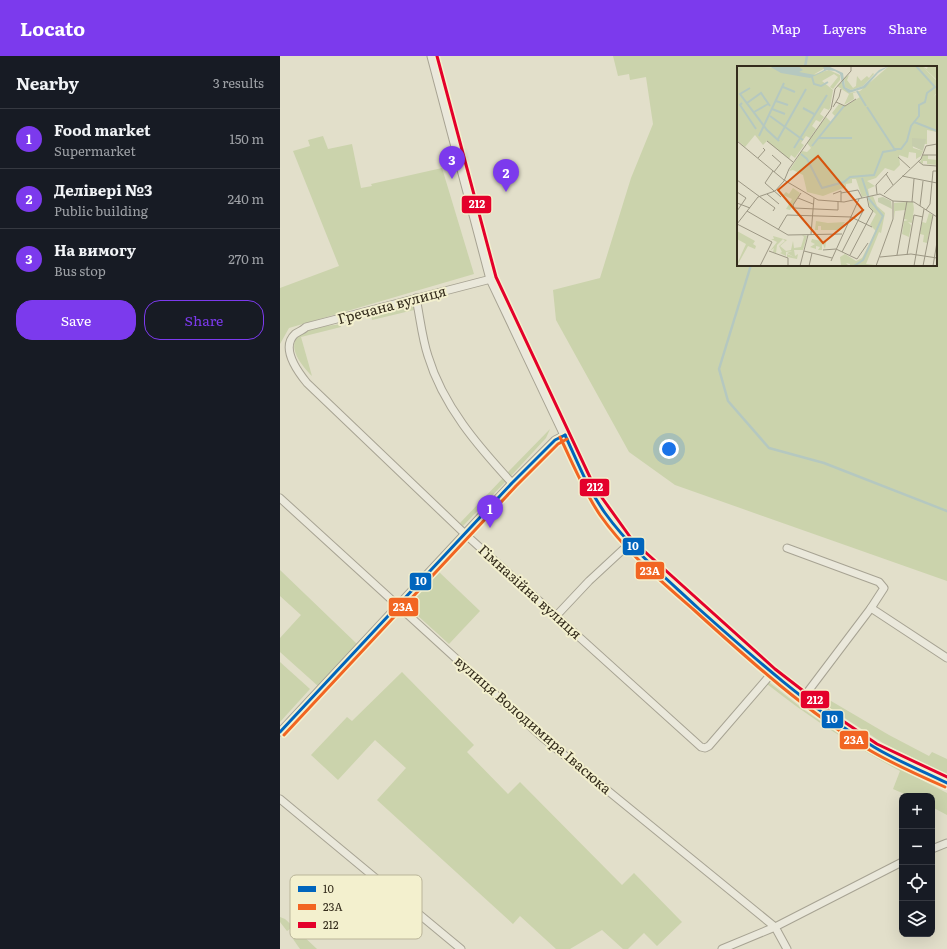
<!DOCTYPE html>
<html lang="en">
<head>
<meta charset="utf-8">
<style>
  body { margin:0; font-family:Literata,serif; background:#242831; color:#f1f3f6 }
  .controls { position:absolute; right:12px; bottom:12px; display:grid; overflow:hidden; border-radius:8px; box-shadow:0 4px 16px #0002 }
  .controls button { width:36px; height:36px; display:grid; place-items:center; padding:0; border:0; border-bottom:1px solid #363941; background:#171b24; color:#f1f3f6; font:20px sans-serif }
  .you { position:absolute; left:389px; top:393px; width:14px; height:14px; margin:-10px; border:3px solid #fff; border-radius:50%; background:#1a73e8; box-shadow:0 0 0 6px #1a73e833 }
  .badge { display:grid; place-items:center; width:26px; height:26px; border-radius:50%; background:#7c3aed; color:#fff; font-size:13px; font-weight:700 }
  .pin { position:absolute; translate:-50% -33px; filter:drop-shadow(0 1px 2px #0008) }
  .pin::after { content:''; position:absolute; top:21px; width:14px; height:12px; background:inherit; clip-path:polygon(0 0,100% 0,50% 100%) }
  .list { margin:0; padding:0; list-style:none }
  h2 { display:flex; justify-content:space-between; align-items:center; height:52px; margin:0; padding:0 16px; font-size:17px }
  h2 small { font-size:13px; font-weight:400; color:#9ea1a6 }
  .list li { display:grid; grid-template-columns:26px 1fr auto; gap:12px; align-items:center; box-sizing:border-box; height:60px; padding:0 16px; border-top:1px solid #363941 }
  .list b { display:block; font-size:15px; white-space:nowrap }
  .list p { margin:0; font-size:13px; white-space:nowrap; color:#9ea1a6 }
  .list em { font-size:13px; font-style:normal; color:#9ea1a6 }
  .actions { display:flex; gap:8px; padding:12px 16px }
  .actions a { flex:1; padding:9px 0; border:1px solid #7c3aed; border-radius:16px; text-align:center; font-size:14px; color:#7c3aed }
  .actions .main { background:#7c3aed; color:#fff }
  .icon { flex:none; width:22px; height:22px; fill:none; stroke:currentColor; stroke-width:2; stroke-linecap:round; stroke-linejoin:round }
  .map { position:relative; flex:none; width:667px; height:893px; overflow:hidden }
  header { display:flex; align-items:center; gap:24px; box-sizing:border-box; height:56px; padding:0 20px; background:#7c3aed; color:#fff }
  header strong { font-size:19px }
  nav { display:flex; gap:22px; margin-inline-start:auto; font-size:14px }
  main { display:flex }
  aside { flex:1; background:#171b24 }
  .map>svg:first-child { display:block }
  .green { fill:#cbd3ac; fill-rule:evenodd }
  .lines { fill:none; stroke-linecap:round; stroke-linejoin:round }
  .stream { stroke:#b5c8c0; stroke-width:2.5 }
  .minor-casing { stroke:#a7a393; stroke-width:9 }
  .tertiary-casing { stroke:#a7a393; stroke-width:11 }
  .minor { stroke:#eae8db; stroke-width:7 }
  .tertiary { stroke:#eae8db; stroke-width:9 }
  .bus-1-casing { stroke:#f3f0ce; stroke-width:6 }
  .bus-2-casing { stroke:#f3f0ce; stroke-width:6 }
  .bus-3-casing { stroke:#f3f0ce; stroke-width:6 }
  .bus-1 { stroke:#0065bd; stroke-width:3 }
  .bus-2 { stroke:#f26522; stroke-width:3 }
  .bus-3 { stroke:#e4002b; stroke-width:3 }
  .labels { text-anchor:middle; stroke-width:4; stroke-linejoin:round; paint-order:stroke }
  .street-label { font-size:14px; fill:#342c1c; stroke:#f3f0ce }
  .inset-river { fill:none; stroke:#b5c8c0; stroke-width:2 }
  .inset-road { fill:none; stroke:#9c9784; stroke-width:1 }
  .view { fill:#d6540e; fill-opacity:0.15; stroke:#d6540e; stroke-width:2 }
  .inset-edge { fill:none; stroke:#342c1c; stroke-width:2 }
  .key { fill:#f3f0ce; stroke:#bab599; stroke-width:1 }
  .key-label { font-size:11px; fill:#342c1c }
  .line-badge { stroke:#f3f0ce; stroke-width:1.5 }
  .badge-label { font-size:11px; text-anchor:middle; font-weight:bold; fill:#fff }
</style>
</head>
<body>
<header>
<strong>Locato</strong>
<nav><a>Map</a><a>Layers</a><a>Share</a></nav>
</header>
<main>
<aside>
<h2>Nearby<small>3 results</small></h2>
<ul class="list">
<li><span class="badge">1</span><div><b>Food market</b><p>Supermarket</p></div><em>150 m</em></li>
<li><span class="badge">2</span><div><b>Делівері №3</b><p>Public building</p></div><em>240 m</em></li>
<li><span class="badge">3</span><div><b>На вимогу</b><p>Bus stop</p></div><em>270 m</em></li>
</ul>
<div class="actions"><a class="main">Save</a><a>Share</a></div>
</aside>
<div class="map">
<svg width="667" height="893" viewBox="0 0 667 893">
  <rect width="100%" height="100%" fill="#e2dfca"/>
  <g class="green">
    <path d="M333 0H667V525L395 429 349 396 276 264 273 234 320 222 351 122 373 68 366 21 350 24 349 18 338 20ZM458 11H656V209H458Z"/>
    <path d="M43 80 48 93 72 88 81 132 92 130 91 128 162 112 194 218 9 272 0 288V232L59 210 13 95 30 90 28 84Z"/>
    <path d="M133 249 134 254 92 264 91 259Z"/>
    <path d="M60 268 61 271 21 281 32 320C20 308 2 285 26 275 36 270 50 270 60 268Z"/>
    <path d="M270 373 266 382 231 420 226 418Z"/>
    <path d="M224 421 227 424 183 470 180 467Z"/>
    <path d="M0 514 77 588 38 630 0 596V582L21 559 0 540Z"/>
    <path d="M158 515 200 555 169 588 126 549Z"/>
    <path d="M0 606 30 633 0 666Z"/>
    <path d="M122 616 194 689 187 696 228 738 240 726 342 829 354 817 402 866 377 890 364 877 348 893H343L322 874 290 893H276L240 860 233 868 97 744 126 712 95 684 58 724 31 699 67 661 72 665Z"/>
    <path d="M490 627 523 653 576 690 667 737V759L652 751V740H629L613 733 620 715C572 689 530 662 487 628Z"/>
    <path d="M534 635 609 679 649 700 652 696 667 703V719L603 687 531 640Z"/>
    <path d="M0 861 5 863 37 893H20L13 883 15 881 10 873 7 875 0 866Z"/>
  </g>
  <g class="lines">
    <g class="stream">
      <path d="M525 11 527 0"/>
      <path d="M471 209 439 313 448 345 489 392 544 407 667 455"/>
    </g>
    <g class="minor-casing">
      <g id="minor">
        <path d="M211 223 26 271C23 274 18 276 15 278 0 292 18 316 27 327L185 478 421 691 425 692 429 690 492 617"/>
        <path d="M136 242C140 261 142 282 148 300 163 350 198 390 232 427"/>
        <path d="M0 442 262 681 495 871 507 893"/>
        <path d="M507 492 599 526 604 532 591 552 523 642"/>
        <path d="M591 552 667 602"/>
        <path d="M277 559 309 525 349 488"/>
        <path d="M0 676 232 427 275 384 285 379"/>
        <path d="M0 743 181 893"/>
        <path d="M652 793 667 787"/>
        <path d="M442 893 495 871 622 806"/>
      </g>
    </g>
    <g class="tertiary-casing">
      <path id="tertiary" d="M152 0 211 223 311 434 325 456 349 488 492 617 554 665 595 692 667 727"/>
    </g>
    <use href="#minor" class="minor"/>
    <use href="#tertiary" class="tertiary"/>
    <g class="bus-1-casing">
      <g id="bus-1">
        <path d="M285 379C297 405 308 433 325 457 351 493 386 522 418 552 474 602 530 652 594 691 617 705 643 715 667 727"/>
        <path d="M0 676 232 427 275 384 285 379"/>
      </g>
    </g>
    <g class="bus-2-casing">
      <g id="bus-2">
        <path d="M280 381C293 408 304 435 320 459 346 496 381 525 414 554 470 605 527 656 591 695 615 709 640 720 665 731"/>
        <path d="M4 679 236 430 278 388 287 383"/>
      </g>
    </g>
    <g class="bus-3-casing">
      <path id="bus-3" d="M157 0 216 221 315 432 353 485 495 613 557 661 597 688 667 721"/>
    </g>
    <use href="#bus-1" class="bus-1"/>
    <use href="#bus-2" class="bus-2"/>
    <use href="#bus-3" class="bus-3"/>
  </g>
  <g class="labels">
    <g class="street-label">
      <text transform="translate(112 249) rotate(-15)" y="5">Гречана вулиця</text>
      <text transform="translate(250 536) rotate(42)" y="5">Гімназійна вулиця</text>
      <text transform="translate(253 669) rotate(41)" y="5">вулиця Володимира Івасюка</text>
    </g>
  </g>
  <g transform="translate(457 10)">
    <rect width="200" height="200" fill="#e2dfca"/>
    <path d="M0 0 51 2 71 10 92 4 103 9V14L96 23 93 21 101 11 97 8 85 15 96 24 93 42 92 44 87 42 83 48 87 51 83 56 79 54 75 60 79 63 73 72 69 70 64 77 67 79 58 92 54 89 52 93 30 75 26 79 18 69 8 81 0 74ZM60 0H86L88 2 74 10 54 5ZM152 0H185L200 15V26L196 32 200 27V66L190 64V78H194H187L188 73H175L176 82 186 85 184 90 179 93V87L172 86 171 92 162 89 163 99 157 105 148 102 139 112 130 115 138 120 131 123 132 129 125 131 119 113H115V117L109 118V121L86 130 70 126 66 109 56 104 52 105 65 85 70 86 74 82 70 77 89 51 94 56 98 50 95 47 102 38 108 40 123 31 120 26 116 27 117 33 107 39 112 28 100 20 104 16 112 27 123 25ZM185 0 190 3 191 0H200V14ZM136 7 137 8 126 20 114 24 108 21 107 12 112 9 110 14 116 22 119 20 120 10 124 15 130 10 132 12ZM186 89H191V93L200 94V99L190 98V95H186V98L183 96ZM56 122 63 127 56 140 59 141H56V139L53 144 49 143 55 133 46 129 49 126 52 128ZM136 130 140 140 148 147 144 167 142 166 129 198 138 199 113 200V198L109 197 112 200 104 199 103 191 108 188 119 195 125 192 139 165 133 159 139 148 133 143 131 131ZM170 136 168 144 158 145 157 152V137ZM170 136H176L177 143 175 157 171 156 174 159 172 171 165 168 167 155 171 154 167 153ZM192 147 196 149 190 177 186 176 187 169 183 168 185 156 189 157ZM79 155 91 157 108 156 103 164H84V160H81V164H78ZM0 165 18 175 16 178 19 180 18 183 11 180 1 198 5 200 0 198 9 178 0 173ZM65 169 70 170 66 184H57L58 190 61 188 60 193 50 191V188L57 191 50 187 55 185 56 182 55 185 49 186V190L43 187 45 186 42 180 48 175 46 173 40 179 39 187 36 186 37 182 33 185 40 176 34 173H37L36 170 50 174 43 180 49 185 54 184 56 175 57 182 64 181 67 171ZM75 173 89 176 88 183 85 176V184H81L83 181 79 180V183L73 181 78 178 74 176Z" fill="#cbd3ac"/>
    <path d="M175 72 189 73 186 85 175 80ZM146 131 154 135 155 143 141 136V132Z" fill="#c6cdac"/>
    <path d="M32 0H61L66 4 62 6 78 9 87 4 86 0 93 1 106 7 108 21 114 24 126 20 142 4 152 0 141 7 128 22 112 27 106 22 103 8 98 5 90 4 73 12 44 7Z" fill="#b5c8c0"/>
    <path class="inset-river" d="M75 11 77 18 84 20 91 16M46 21 58 26M13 22 3 28 30 64 42 75M120 25 129 40M39 35 51 39M5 37 3 39 19 63M10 37 24 27 33 40M66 42 77 48M35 43 48 48M17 46 31 38M33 50 66 74M177 56 200 65M22 70 47 17M82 72H115M41 73 69 23M75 80 107 40M57 82 90 29M158 83H164L170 75 174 60 182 50V39L188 36 190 27 198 21 179 0M64 88 70 93 85 122 107 116 113 111 137 109 146 86 158 84 130 41M117 200 126 194 146 150 132 133 125 112"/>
    <path class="inset-road" d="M99 36 108 40 119 33M96 41 102 31 104 23M0 75 47 114 81 134 107 136 143 128 156 135M30 75 56 96M35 89 44 97 37 106M185 89H200M161 91 173 102M21 92 28 84 26 82M181 95 186 99 200 100M36 105 28 117 44 131M149 108 156 119M165 110 200 117M0 114 38 142 36 145M0 126 9 132 0 145M64 127 56 139 57 142 101 144V136M104 127 121 124 125 132M30 128 42 138M96 128 104 125V136M140 128 139 119 151 106M147 128 184 93 189 80 200 78M61 132 76 138M175 136 177 113M0 137 13 142M183 140 186 115M189 144 193 138 196 105H200M10 145 51 169 105 168M41 164 50 149 114 151 135 161M74 168 77 132M86 184 99 183 120 193 131 177M32 185 51 192V200M67 185 95 192M105 186 127 143M113 189 136 145 132 141 130 131M160 189 170 135M170 189 177 149 186 151M143 191 174 188 200 192M94 195 122 133M23 200 35 176 0 158 21 131 38 125 47 115 52 103 94 43 98 23 114 5V0M63 200 71 169M72 200 75 187M139 200 156 153V135L177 136 200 151M177 200 187 143M186 200 196 149M196 200 200 176"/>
    <path class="view" d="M81 90 126 144 86 177 41 124Z"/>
    <rect width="200" height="200" class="inset-edge"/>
  </g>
  <rect x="10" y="819" width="132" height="64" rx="6" class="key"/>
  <rect x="18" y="830" width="18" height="6" fill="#0065bd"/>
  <rect x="18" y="848" width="18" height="6" fill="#f26522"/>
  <rect x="18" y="866" width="18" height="6" fill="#e4002b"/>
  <g class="key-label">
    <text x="43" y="837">10</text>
    <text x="43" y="855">23А</text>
    <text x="43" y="873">212</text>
  </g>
  <g class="line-badge">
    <rect x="181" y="139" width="31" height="19" rx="4" fill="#e4002b"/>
    <rect x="299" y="422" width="31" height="19" rx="4" fill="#e4002b"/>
    <rect x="342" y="481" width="23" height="19" rx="4" fill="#0065bd"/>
    <rect x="355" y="505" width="30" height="19" rx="4" fill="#f26522"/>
    <rect x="129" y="516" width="23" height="19" rx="4" fill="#0065bd"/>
    <rect x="108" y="541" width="31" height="20" rx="4" fill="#f26522"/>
    <rect x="520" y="634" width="30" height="19" rx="4" fill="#e4002b"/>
    <rect x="541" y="654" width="23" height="19" rx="4" fill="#0065bd"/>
    <rect x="559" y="674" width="30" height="20" rx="4" fill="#f26522"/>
  </g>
  <g class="badge-label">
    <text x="197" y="152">212</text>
    <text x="315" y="435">212</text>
    <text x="353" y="494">10</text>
    <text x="370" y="519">23А</text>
    <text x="141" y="529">10</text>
    <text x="123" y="555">23А</text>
    <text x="535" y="648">212</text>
    <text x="552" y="667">10</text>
    <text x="574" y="688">23А</text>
  </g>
</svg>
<div class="controls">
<button>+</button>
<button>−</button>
<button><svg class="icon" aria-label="locate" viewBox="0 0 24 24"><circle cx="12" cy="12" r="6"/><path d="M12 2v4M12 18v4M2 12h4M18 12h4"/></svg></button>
<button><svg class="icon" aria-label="layers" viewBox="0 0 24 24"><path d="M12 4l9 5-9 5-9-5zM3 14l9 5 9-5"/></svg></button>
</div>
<div class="you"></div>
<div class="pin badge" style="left:210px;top:472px">1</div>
<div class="pin badge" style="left:226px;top:136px">2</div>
<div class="pin badge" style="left:172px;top:123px">3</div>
</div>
</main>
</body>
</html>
